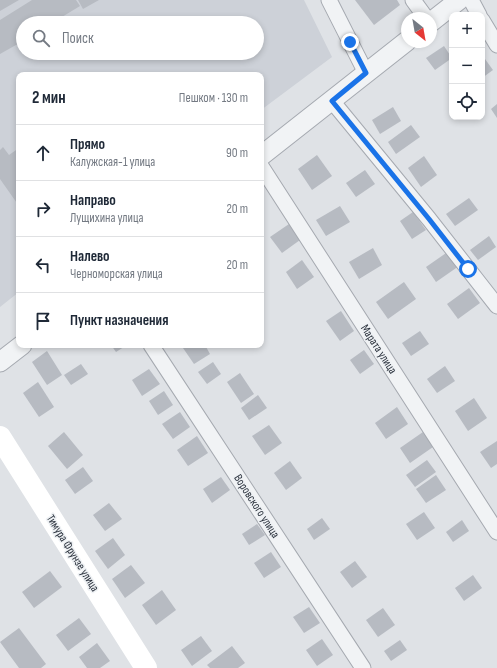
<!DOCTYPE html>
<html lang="ru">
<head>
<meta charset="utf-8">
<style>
  body { margin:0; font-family:"Sofia Sans Condensed",sans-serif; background:#f6f6f7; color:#1f2937 }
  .controls { position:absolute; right:12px; top:12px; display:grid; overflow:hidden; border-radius:8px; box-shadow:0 2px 6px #0003 }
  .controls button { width:36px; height:36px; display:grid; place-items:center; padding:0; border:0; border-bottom:1px solid #e0e1e3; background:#fff; color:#1f2937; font:20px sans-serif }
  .compass { position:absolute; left:401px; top:12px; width:36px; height:36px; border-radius:50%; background:#fff; box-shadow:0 2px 6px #0003; rotate:149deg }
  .stop { position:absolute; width:12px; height:12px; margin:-9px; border:3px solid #1a73e8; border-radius:50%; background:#fff }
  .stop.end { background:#1a73e8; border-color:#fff; box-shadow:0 1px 4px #0008 }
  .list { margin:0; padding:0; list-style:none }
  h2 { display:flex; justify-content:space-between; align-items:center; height:52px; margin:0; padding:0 16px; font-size:17px }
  h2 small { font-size:13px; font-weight:400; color:#747a83 }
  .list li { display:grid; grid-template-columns:26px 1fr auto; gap:12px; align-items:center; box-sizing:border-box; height:56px; padding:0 16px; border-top:1px solid #e0e1e3 }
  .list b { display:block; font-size:15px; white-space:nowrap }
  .list p { margin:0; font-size:13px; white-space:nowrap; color:#747a83 }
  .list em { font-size:13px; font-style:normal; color:#747a83 }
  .icon { flex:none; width:22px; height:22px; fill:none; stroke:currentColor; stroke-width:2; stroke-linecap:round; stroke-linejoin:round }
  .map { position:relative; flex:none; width:497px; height:668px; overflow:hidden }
  .search { position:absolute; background:#fff; box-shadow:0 2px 6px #0003; left:16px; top:16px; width:248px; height:44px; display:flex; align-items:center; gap:10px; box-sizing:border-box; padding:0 14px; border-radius:22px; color:#747a83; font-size:15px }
  .panel { position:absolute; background:#fff; box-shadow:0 2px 6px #0003; left:16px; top:72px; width:248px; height:276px; border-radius:8px }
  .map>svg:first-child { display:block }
  .built { fill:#cdd1d8; fill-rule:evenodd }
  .building { fill:#b7bbc2 }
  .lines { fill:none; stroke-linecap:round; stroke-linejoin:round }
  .minor-casing { stroke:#a5a9b0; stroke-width:17 }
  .tertiary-casing { stroke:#a5a9b0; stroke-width:21 }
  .minor { stroke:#f1f3f5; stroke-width:15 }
  .tertiary { stroke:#f1f3f5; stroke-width:19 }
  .secondary { stroke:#fff; stroke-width:22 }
  .route { stroke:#1a73e8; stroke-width:5 }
  .labels { text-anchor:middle; stroke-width:3; stroke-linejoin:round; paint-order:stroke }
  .street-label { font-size:12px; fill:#2a313c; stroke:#eef1f4 }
</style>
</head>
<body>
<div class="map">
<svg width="497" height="668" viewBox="0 0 497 668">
  <rect width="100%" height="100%" fill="#dfe2e6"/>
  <path class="built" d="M0 0H304L332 57 261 110V75H19V292L0 307ZM23 23H257V53H23Z"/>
  <g class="building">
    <path d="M0 0H19L0 11Z"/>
    <path d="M32 0H76L80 6 52 23H23V41L0 54V20Z"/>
    <path d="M78 0H99L83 9Z"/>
    <path d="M355 0H397L400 5 374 25Z"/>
    <path d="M444 46 452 58 435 70 426 58Z"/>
    <path d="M485 59 493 70 482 78V61Z"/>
    <path d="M497 104V118L491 109Z"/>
    <path d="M393 107 401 121 380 134 372 120Z"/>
    <path d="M411 125 420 137 396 154 388 142Z"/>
    <path d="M3 147 9 155 19 148V206L0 179V150Z"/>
    <path d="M317 155 332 176 312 190 298 169Z"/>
    <path d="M424 156 437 175 421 187 408 168Z"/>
    <path d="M365 170 375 184 356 197 346 183Z"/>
    <path d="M469 198 478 210 455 226 446 214Z"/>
    <path d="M340 206 350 222 326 236 316 220Z"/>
    <path d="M413 212 426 230 412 239 400 221Z"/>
    <path d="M289 224 300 240 282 253 270 237Z"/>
    <path d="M489 236 496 247 478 260 470 250Z"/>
    <path d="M373 248 382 265 359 279 349 262Z"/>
    <path d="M449 251 459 266 436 282 426 267Z"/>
    <path d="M302 260 314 277 297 289 286 272Z"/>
    <path d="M404 282 416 299 388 319 376 302Z"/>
    <path d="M469 288 480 303 458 319 447 304Z"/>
    <path d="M341 311 354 331 340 341 326 321Z"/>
    <path d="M420 331 429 344 411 356 402 343Z"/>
    <path d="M111 345H127L116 352Z"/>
    <path d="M187 345H205L210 354 194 364 183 348Z"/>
    <path d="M364 350 374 364 360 374 350 360Z"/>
    <path d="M47 351 62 375 47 385 32 362Z"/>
    <path d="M213 362 221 374 207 384 198 372Z"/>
    <path d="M81 364 88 374 71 385 64 375Z"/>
    <path d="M445 366 455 381 437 393 427 379Z"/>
    <path d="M149 369 160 384 142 396 132 380Z"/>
    <path d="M240 373 254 394 241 403 227 382Z"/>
    <path d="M38 382 54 407 39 417 23 393Z"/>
    <path d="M164 391 173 405 158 415 149 401Z"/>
    <path d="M258 395 267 408 249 420 241 408Z"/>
    <path d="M474 398 487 418 468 431 455 411Z"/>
    <path d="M397 407 408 424 386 439 375 423Z"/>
    <path d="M180 412 190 427 173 439 162 424Z"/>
    <path d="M269 425 282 443 265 455 252 436Z"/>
    <path d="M64 432 83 455 67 469 48 446Z"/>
    <path d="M423 432 433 447 410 463 400 448Z"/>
    <path d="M197 436 208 453 188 466 177 450Z"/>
    <path d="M497 441V464L491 468 480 452Z"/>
    <path d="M427 460 436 472 415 487 406 475Z"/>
    <path d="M290 461 302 478 286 490 274 473Z"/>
    <path d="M83 467 93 481 75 494 65 480Z"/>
    <path d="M436 475 446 490 426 503 416 489Z"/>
    <path d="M221 477 230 490 212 503 203 489Z"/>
    <path d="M109 503 122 519 105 531 93 515Z"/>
    <path d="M424 512 435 528 417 540 406 524Z"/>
    <path d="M322 518 330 529 314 540 307 529Z"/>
    <path d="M462 520 469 531 453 542 446 532Z"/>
    <path d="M257 524 265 535 249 545 242 534Z"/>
    <path d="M113 538 125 555 108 569 95 551Z"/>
    <path d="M271 552 281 567 264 578 254 563Z"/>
    <path d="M355 561 367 577 352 588 340 572Z"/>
    <path d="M131 565 145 583 125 598 112 579Z"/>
    <path d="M50 571 62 587 34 608 22 592Z"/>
    <path d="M473 575 482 588 464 601 455 588Z"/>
    <path d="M162 590 176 610 156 625 142 605Z"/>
    <path d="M309 607 320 623 304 633 293 617Z"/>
    <path d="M383 608 395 625 378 637 366 620Z"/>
    <path d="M79 618 91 634 68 651 56 635Z"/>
    <path d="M19 628 46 664 41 668H19L0 642Z"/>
    <path d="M201 636 212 651 192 666 181 650Z"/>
    <path d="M322 639 333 655 317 666 306 650Z"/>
    <path d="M400 640 407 650 391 661 384 651Z"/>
    <path d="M97 643 110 661 100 668H87L79 657Z"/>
    <path d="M232 646 245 663 238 668H210L207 665Z"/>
  </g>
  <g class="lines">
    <g class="minor-casing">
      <g id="minor">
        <path d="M329 0 366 73"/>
        <path d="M413 0 426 18"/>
        <path d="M471 0 479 15"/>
        <path d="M482 20 497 45"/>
        <path d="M332 101 429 219 497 306"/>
        <path d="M261 166 497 532"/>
        <path d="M151 345 363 668"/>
      </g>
    </g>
    <g class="tertiary-casing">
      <g id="tertiary">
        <path d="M431 22 459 0"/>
        <path d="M261 156 407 41"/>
        <path d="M0 362 22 345"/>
      </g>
    </g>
    <use href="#minor" class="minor"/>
    <use href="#tertiary" class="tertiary"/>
    <path class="secondary" d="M0 437 146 668"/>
  </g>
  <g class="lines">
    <path class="route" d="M350 42 366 73 332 101 429 219 468 269"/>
  </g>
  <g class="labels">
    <g class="street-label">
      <text transform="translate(379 349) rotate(57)" y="4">Марата улица</text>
      <text transform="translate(257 506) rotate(57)" y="4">Воровского улица</text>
      <text transform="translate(73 553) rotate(58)" y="4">Тимура Фрунзе улица</text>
    </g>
  </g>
</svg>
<div class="controls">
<button>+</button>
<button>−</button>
<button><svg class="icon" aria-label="locate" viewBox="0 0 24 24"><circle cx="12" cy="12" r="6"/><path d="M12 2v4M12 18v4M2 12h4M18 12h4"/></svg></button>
</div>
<svg class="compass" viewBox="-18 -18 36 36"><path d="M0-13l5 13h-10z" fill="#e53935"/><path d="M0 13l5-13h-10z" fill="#747a83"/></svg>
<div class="stop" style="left:468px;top:269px"></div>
<div class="stop end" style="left:350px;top:42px"></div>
<div class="search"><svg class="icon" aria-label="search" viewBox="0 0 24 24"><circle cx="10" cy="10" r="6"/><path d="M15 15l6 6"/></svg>Поиск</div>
<section class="panel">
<h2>2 мин<small>Пешком · 130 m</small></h2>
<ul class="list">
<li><svg class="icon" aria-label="ahead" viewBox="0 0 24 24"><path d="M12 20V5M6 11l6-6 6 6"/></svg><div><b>Прямо</b><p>Калужская-1 улица</p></div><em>90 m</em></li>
<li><svg class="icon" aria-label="right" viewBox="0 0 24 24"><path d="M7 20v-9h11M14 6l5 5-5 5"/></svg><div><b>Направо</b><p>Лущихина улица</p></div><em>20 m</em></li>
<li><svg class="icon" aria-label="left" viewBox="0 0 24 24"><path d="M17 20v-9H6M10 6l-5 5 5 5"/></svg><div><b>Налево</b><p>Черноморская улица</p></div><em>20 m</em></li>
<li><svg class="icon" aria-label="arrive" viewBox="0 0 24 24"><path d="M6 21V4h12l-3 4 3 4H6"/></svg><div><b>Пункт назначения</b></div></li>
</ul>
</section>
</div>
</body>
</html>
